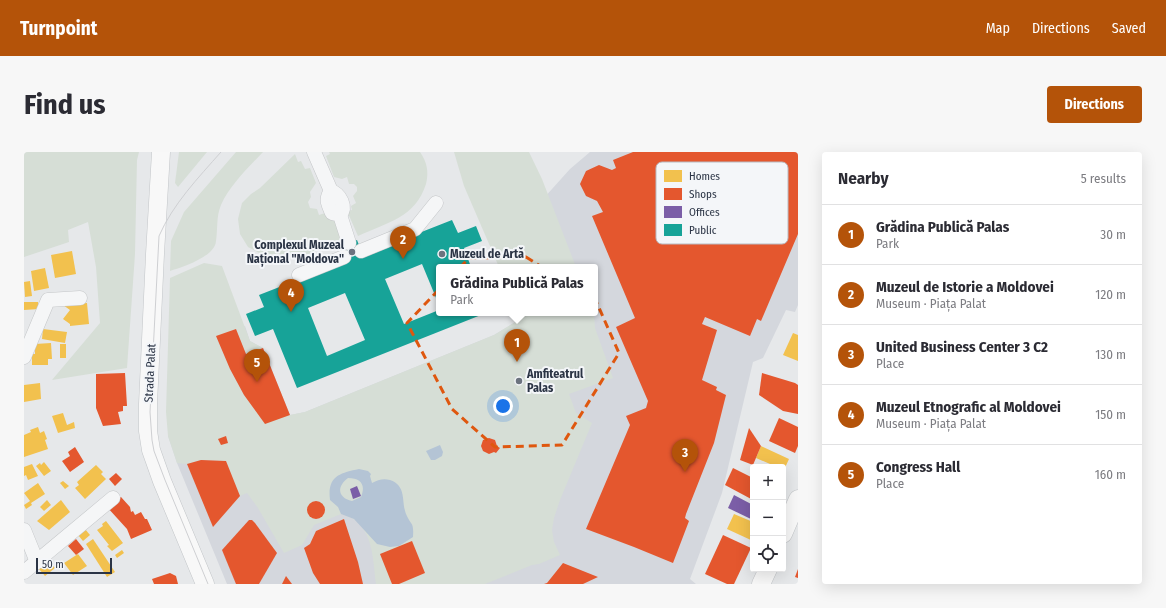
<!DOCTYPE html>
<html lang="en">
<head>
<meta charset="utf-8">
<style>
  body { margin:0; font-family:"Fira Sans Condensed",sans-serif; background:#f7f7f7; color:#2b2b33 }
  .controls { position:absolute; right:12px; bottom:12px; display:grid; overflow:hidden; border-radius:4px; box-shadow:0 4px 16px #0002 }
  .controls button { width:36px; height:36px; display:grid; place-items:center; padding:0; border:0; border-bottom:1px solid #e1e1e2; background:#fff; color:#2b2b33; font:20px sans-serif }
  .scale { position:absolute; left:12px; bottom:10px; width:76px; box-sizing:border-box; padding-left:4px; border:2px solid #2b3445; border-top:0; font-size:11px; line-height:14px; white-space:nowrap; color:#2b3445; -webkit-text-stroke:3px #f4f6f9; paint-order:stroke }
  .you { position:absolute; left:479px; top:254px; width:14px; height:14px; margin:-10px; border:3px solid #fff; border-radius:50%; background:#1a73e8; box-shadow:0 0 0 6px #1a73e833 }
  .badge { display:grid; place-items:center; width:26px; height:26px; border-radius:50%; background:#b45309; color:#fff; font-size:13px; font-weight:700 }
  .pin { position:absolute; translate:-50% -33px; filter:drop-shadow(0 1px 2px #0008) }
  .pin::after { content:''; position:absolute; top:21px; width:14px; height:12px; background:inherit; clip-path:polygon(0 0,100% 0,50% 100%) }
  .popup { position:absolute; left:412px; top:112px; width:162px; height:52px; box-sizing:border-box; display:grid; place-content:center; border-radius:4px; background:#fff; filter:drop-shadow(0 1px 3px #0005); font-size:13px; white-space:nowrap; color:#7c7c81 }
  .popup b { font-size:15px; color:#2b2b33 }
  .popup::after { content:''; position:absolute; left:50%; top:100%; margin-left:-8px; border:8px solid transparent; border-top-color:#fff }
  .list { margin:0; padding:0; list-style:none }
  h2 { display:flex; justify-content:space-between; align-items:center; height:52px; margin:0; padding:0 16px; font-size:17px }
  h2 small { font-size:13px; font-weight:400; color:#7c7c81 }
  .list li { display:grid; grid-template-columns:26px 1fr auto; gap:12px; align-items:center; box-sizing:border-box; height:60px; padding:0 16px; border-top:1px solid #e1e1e2 }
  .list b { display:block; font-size:15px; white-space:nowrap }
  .list p { margin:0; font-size:13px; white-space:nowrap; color:#7c7c81 }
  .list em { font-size:13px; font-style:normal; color:#7c7c81 }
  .icon { flex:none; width:22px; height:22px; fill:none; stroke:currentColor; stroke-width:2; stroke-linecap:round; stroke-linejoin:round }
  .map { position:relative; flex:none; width:774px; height:432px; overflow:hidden; border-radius:4px }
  header { display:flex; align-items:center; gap:24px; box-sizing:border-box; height:56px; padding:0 20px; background:#b45309; color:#fff }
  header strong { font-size:19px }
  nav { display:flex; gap:22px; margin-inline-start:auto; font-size:14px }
  .intro { display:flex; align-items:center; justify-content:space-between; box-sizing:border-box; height:96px; padding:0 24px }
  h1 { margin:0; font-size:28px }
  .button { padding:10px 18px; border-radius:4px; background:#b45309; color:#fff; font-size:14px; font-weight:700 }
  main { display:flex; gap:24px; padding:0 24px }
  aside { flex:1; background:#fff; border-radius:4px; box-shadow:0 4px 16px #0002 }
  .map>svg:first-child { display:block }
  .built { fill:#d4d7dd }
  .green { fill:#d6ded6 }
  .water { fill:#b4c4d5; fill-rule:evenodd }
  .homes { fill:#f2c14e }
  .shops { fill:#e4572e }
  .offices { fill:#7b5ea7 }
  .public { fill:#17a398; fill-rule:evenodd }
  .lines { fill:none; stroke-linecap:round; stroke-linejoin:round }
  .minor-casing { stroke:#c4c6c8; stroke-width:15 }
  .major-casing { stroke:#c2c5c8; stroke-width:19 }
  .minor { stroke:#f5f6f7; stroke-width:14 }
  .major { stroke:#f8f8f8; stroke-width:18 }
  .tram { stroke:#cecfd2; stroke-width:1 }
  .marked { fill:none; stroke:#df570f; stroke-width:3; stroke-dasharray:8 5; stroke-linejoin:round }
  .poi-dot { fill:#6c737f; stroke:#f4f6f9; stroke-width:1.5 }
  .labels { text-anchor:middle; stroke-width:4; stroke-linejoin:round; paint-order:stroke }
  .poi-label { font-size:12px; font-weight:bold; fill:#2b3445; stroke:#f4f6f9; text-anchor:start }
  .street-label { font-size:12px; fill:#2b3445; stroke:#f4f6f9 }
  .key { fill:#f4f6f9; stroke:#b8bcc3; stroke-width:1 }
  .key-label { font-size:11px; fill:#2b3445 }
</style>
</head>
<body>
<header>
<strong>Turnpoint</strong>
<nav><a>Map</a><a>Directions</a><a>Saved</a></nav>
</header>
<div class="intro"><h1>Find us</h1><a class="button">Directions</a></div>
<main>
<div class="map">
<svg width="774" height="432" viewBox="0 0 774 432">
  <rect width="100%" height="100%" fill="#e6e8ea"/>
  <path class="built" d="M566 0H774V153L771 160 762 158 739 206 729 210 698 341 666 427 672 432H203L153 311 144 284 201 263 192 184 221 174 226 189 239 196 266 263 281 260 470 183 496 167 497 161H571V115H503L510 57 546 17Z"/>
  <g class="green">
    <path d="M0 0H115L113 8 111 102 103 216 28 228 76 171 72 115 64 70 44 78 45 90 0 105Z"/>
    <path d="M155 0H183L154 35 151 31Z"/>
    <path d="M212 0H239C224 16 206 33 197 53 192 65 194 76 192 89 191 105 158 115 146 119L147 89 160 60Z"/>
    <path d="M305 0H396C403 10 405 20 402 32 391 66 364 70 334 84L323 59 328 58 327 54 332 51 329 44 333 39V35L330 32H325L323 25 318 27 310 25 302 4 306 2Z"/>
    <path d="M430 0H505L518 27 552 115H475L440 34Z"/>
    <path d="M271 2 274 10 277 9 281 17 286 16 292 31 286 40 287 45 284 50 286 56 293 57 295 63 301 61 308 63 320 89 273 106 256 107 239 103 224 95 216 82 214 67 218 51 227 42 236 36Z"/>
    <path d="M180 111 198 114 226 189 239 196 222 202 212 177 192 185 206 217 220 243 266 263 281 260 470 183 496 167 494 161H570L571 176 589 226 545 242 552 261 568 271 536 348 530 366 528 378 530 390 536 403 515 412 508 413 461 432H352C349 411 350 383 331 368 327 365 321 364 317 362L290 373 278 393 260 401 234 356 223 341 216 344 202 309 177 308 163 312 153 311 144 284 142 260 146 126Z"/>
  </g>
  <g class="water">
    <path d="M416 293 419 300 418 304 411 308H407L402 299Z"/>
    <path d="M335 317 344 319 347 322 346 324 348 331C354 328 359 326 366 328 383 334 377 349 382 362 387 374 390 369 389 385L375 394 366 395 353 392 330 367 317 362 314 355 306 348C303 324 316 321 335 317ZM324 326C337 326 342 333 337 345L328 349C314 346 312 335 324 326Z"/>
  </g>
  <g class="homes">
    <path d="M48 99 52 122 31 126 27 103Z"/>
    <path d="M21 116 25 136 10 139 7 119Z"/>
    <path d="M6 129 8 144 1 145 0 130Z"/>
    <path d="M0 150H14L15 157 0 158Z"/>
    <path d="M63 151 65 172 46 174V172L39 167 46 158 39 153Z"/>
    <path d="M19 177 43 180 41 191 18 187Z"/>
    <path d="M769 181 774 183V209L759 203Z"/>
    <path d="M27 191 28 207H24V213H8V202H11V192Z"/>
    <rect x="36" y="192" width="6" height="14"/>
    <path d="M16 231 17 247 0 250V233Z"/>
    <path d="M39 261 43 273 50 270 51 276 34 281 28 264Z"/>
    <path d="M14 275 16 281 20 279 23 287 21 288 24 297 0 305V283L7 280 6 278Z"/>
    <path d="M737 294 765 307 760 318 759 315H753L732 306Z"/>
    <path d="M20 310 27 319 20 324 12 314 16 311 17 313Z"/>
    <path d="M8 312 14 324 4 328 2 323 0 324V315Z"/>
    <path d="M72 313 79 320 77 322 82 327 61 347 51 336 55 333 53 330Z"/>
    <path d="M39 329 45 334 41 337 36 331Z"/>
    <path d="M14 331 21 342 7 351 8 353 2 357 0 353 6 349 0 341Z"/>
    <path d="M23 348 27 353 20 359 16 355Z"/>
    <path d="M37 348 46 360 25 378 13 369Z"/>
    <path d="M710 362 729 370V389L703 377Z"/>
    <path d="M82 369 99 391 88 399 83 394 85 393 73 378 79 374 78 372Z"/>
    <path d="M61 377 66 383 59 389 54 383Z"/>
    <path d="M69 387 91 420 83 425 62 392Z"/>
    <path d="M98 398 100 401 93 406 91 403Z"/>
    <path d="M54 402 63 414 49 423 40 411Z"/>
    <path d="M24 408 31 416 21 424 15 417Z"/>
  </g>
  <g class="shops">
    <path d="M609 0H774V82L737 169 733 167 726 184 681 165 678 172 693 178 678 228 693 235 692 238 702 243 690 291 662 362 661 366 665 369 649 411 610 395 562 377 606 273 602 264 622 256 624 249 592 175 611 166 568 64 579 60 573 49 562 44 556 32 562 19 575 13 588 18 592 16 589 8Z"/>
    <path d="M212 177 222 202 239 196 266 263 241 272 220 243 206 217 192 184Z"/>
    <path d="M101 221 103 254H99V259L94 260 97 272 79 274 72 256V222Z"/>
    <path d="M738 221 771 231 774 233V262L759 259 735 243Z"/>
    <path d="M755 266 774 275V294L771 301 745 289Z"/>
    <path d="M725 276 737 294 729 313 716 308Z"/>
    <path d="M202 284 204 291 197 293 194 287Z"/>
    <path d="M465 286 471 288 473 294 476 296 472 301 470 300 465 302 459 299 457 294 459 288Z"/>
    <path d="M51 295 60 310 46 320 38 309 46 304 44 300Z"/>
    <path d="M177 308 202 309 216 344 189 375 163 312Z"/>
    <path d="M709 316 729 326V348L701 333Z"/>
    <path d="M92 321 98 327 91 334 85 327Z"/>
    <path d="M97 345 106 355 107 360 109 359 111 363 117 360 121 367H123L128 378 107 387 103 377 83 355Z"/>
    <circle cx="292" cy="358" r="9"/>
    <path d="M320 367 334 410 339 432H296L289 421 280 396 286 392 292 379Z"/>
    <path d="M225 368H228L231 371 253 401 235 432H212L198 398Z"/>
    <path d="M699 383 727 396 710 432H703L681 422Z"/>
    <path d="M52 387 60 397 52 403 44 394Z"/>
    <path d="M388 389 401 421 375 432H368L356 402Z"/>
    <path d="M539 411 574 425 559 432H520L523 431Z"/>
    <path d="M774 417V426L771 425Z"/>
    <path d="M146 421 152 424 154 432H130L128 427Z"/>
    <path d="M262 424 268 432H258Z"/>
  </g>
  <g class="offices">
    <path d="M333 334 337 344 329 347 326 337Z"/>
    <path d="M710 343 729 353V368L704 356Z"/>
  </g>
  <path class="public" d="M428 68 434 81 452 74 458 89 440 96 447 115H415V153L398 112 361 127 380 172 415 158V161H462L273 236 249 177 231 184 222 162 240 155 235 143 322 109 316 95 333 88 339 103ZM321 141 341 188 303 204 284 156Z"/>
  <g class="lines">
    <g class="minor-casing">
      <g id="minor">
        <path d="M290 0 307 39C301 47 304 52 308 61L316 63 325 91"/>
        <path d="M307 39C316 42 323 55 316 63"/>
        <path d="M337 99 391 77 412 51"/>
        <path d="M275 123 320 105"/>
        <path d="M0 205 24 148 56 146"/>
        <path d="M0 378 13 410"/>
        <path d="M0 420 89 346"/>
      </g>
    </g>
    <g class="major-casing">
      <g id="major">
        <path d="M137 0 131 102 124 252V279L127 298 138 329 181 432"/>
        <path d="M759 382 774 347"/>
        <path d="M737 432 744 417"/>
      </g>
    </g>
    <use href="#minor" class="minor"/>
    <use href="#major" class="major"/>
    <path class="tram" d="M184 432 141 328 130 299 128 288 126 260 135 84C149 52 174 26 197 0"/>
  </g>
  <path class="marked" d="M502 105 572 149 595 201 538 293 471 295 428 257 383 171 445 106Z"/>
  <g class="poi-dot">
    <circle cx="328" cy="100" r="4"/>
    <circle cx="418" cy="102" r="4"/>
    <circle cx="495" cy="229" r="4"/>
  </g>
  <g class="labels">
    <g class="poi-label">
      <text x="320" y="97" text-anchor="end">Complexul Muzeal<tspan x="320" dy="14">Național "Moldova"</tspan></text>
      <text x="426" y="106">Muzeul de Artă</text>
      <text x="503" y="226">Amfiteatrul<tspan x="503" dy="14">Palas</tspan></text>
    </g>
    <g class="street-label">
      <text transform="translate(126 221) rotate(-87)" y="4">Strada Palat</text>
    </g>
  </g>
  <rect x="632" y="10" width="132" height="82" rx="6" class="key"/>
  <rect x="640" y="18" width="18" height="12" fill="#f2c14e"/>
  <rect x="640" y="36" width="18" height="12" fill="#e4572e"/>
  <rect x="640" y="54" width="18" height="12" fill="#7b5ea7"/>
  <rect x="640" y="72" width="18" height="12" fill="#17a398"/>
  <g class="key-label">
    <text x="665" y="28">Homes</text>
    <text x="665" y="46">Shops</text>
    <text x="665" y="64">Offices</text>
    <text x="665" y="82">Public</text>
  </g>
</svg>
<div class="controls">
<button>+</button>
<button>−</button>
<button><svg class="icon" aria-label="locate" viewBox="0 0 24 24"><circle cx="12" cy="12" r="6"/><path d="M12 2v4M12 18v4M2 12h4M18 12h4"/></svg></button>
</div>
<div class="scale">50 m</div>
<div class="you"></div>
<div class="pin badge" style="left:493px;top:210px">1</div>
<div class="popup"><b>Grădina Publică Palas</b>Park</div>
<div class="pin badge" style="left:379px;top:107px">2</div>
<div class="pin badge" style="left:661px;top:320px">3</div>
<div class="pin badge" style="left:267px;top:160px">4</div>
<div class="pin badge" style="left:233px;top:230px">5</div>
</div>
<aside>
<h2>Nearby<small>5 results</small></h2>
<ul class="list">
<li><span class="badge">1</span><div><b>Grădina Publică Palas</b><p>Park</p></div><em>30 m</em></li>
<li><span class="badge">2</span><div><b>Muzeul de Istorie a Moldovei</b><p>Museum · Piața Palat</p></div><em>120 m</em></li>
<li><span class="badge">3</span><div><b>United Business Center 3 C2</b><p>Place</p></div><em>130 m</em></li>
<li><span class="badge">4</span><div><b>Muzeul Etnografic al Moldovei</b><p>Museum · Piața Palat</p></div><em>150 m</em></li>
<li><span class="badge">5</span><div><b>Congress Hall</b><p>Place</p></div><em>160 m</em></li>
</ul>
</aside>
</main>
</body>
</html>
